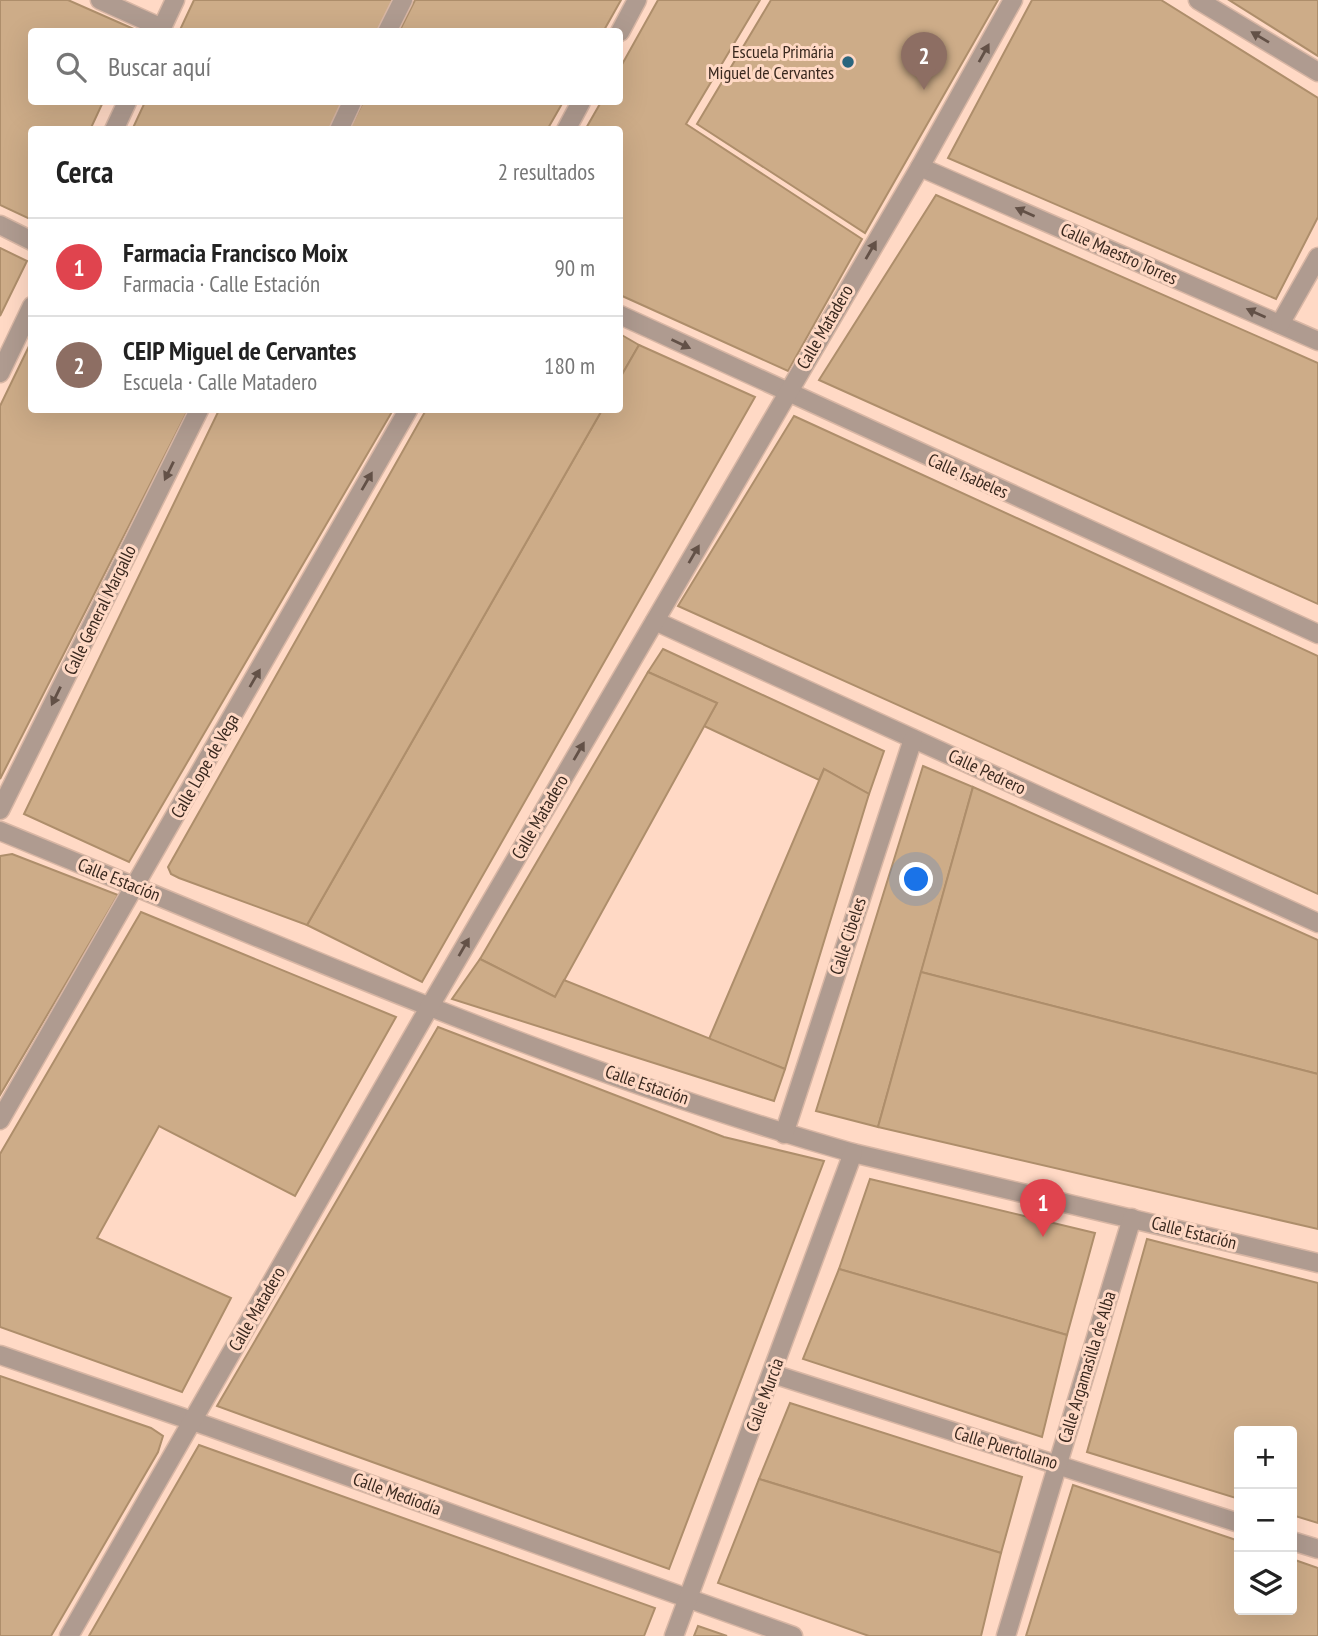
<!DOCTYPE html>
<html lang="es">
<head>
<meta charset="utf-8">
<style>
  body { margin:0; font-family:"PT Sans Narrow",sans-serif; background:#f2f2f2; color:#222 }
  .controls { position:absolute; right:21px; bottom:21px; display:grid; overflow:hidden; border-radius:7px; box-shadow:0 7px 28px #0002 }
  .controls button { width:63px; height:63px; display:grid; place-items:center; padding:0; border:0; border-bottom:2px solid #e0e0e0; background:#fff; color:#222; font:35px sans-serif }
  .you { position:absolute; left:917px; top:880px; width:24px; height:24px; margin:-18px; border:5px solid #fff; border-radius:50%; background:#1a73e8; box-shadow:0 0 0 10px #1a73e833 }
  .badge { display:grid; place-items:center; width:46px; height:46px; border-radius:50%; background:#b45309; color:#fff; font-size:23px; font-weight:700 }
  .pin { position:absolute; translate:-50% -58px; filter:drop-shadow(0 2px 4px #0008) }
  .pin::after { content:''; position:absolute; top:37px; width:24px; height:21px; background:inherit; clip-path:polygon(0 0,100% 0,50% 100%) }
  .list { margin:0; padding:0; list-style:none }
  h2 { display:flex; justify-content:space-between; align-items:center; height:91px; margin:0; padding:0 28px; font-size:30px }
  h2 small { font-size:23px; font-weight:400; color:#767676 }
  .list li { display:grid; grid-template-columns:46px 1fr auto; gap:21px; align-items:center; box-sizing:border-box; height:98px; padding:0 28px; border-top:2px solid #e0e0e0 }
  .list b { display:block; font-size:26px; white-space:nowrap }
  .list p { margin:0; font-size:23px; white-space:nowrap; color:#767676 }
  .list em { font-size:23px; font-style:normal; color:#767676 }
  .icon { flex:none; width:38px; height:38px; fill:none; stroke:currentColor; stroke-width:2; stroke-linecap:round; stroke-linejoin:round }
  .map { position:relative; flex:none; width:1318px; height:1636px; overflow:hidden }
  .search { position:absolute; background:#fff; box-shadow:0 7px 28px #0002; left:28px; top:28px; width:595px; height:77px; display:flex; align-items:center; gap:18px; box-sizing:border-box; padding:0 24px; border-radius:7px; color:#767676; font-size:26px }
  .panel { position:absolute; background:#fff; box-shadow:0 7px 28px #0002; left:28px; top:126px; width:595px; height:287px; border-radius:7px }
  .map>svg:first-child { display:block }
  .building { fill:#cdac88; stroke:#ae8e6b; stroke-width:2 }
  .lines { fill:none; stroke-linecap:round; stroke-linejoin:round }
  .minor-casing { stroke:#d8b6a4; stroke-width:21 }
  .minor { stroke:#af9b90; stroke-width:18 }
  .oneway { fill:#635147 }
  .poi-dot { fill:#2b657e; stroke:#ffd9c5; stroke-width:2.5 }
  .labels { text-anchor:middle; stroke-width:6; stroke-linejoin:round; paint-order:stroke }
  .poi-label { font-size:18px; fill:#3a291f; stroke:#ffd9c5; text-anchor:end }
  .street-label { font-size:18px; fill:#3a291f; stroke:#ffd9c5 }
</style>
</head>
<body>
<div class="map">
<svg width="1318" height="1636" viewBox="0 0 1318 1636">
  <rect width="100%" height="100%" fill="#ffd9c5"/>
  <g class="building">
    <path d="M0 0H68L136 30 32 32V102H103L90 130H32V220L0 205Z"/>
    <path d="M194 0H396L380 32H179Z"/>
    <path d="M415 0H621L603 32H399Z"/>
    <path d="M658 0H760L686 124 862 239 788 371 620 295V130H585L601 102H620V68Z"/>
    <path d="M771 0H998L865 233 697 124Z"/>
    <path d="M1032 0H1161L1318 98V217L1276 299 948 158Z"/>
    <path d="M1229 0H1318V56Z"/>
    <path d="M145 102H344L330 130H132Z"/>
    <path d="M363 102H563L547 130H349Z"/>
    <path d="M936 195 1318 363V604L819 380Z"/>
    <path d="M0 248 27 261 0 316Z"/>
    <path d="M620 334 639 345 620 378Z"/>
    <path d="M32 340V410H188L0 779V406Z"/>
    <path d="M639 345 755 397 422 982 307 925 602 410H620V378Z"/>
    <path d="M219 410H393L129 862 24 814Z"/>
    <path d="M426 410H602L307 925 179 878 171 874 168 867 172 860Z"/>
    <path d="M794 416 1318 656V894L678 606Z"/>
    <path d="M663 649 884 751 869 794 824 769 819 780 704 726 717 703 648 672Z"/>
    <path d="M648 672 717 703 555 997 480 959Z"/>
    <path d="M923 766 973 787 878 1127 816 1111Z"/>
    <path d="M824 769 869 794 785 1069 709 1039Z"/>
    <path d="M973 787 1318 940V1074L921 972Z"/>
    <path d="M12 854 118 895 0 1095V856Z"/>
    <path d="M141 912 396 1017 295 1196 159 1126 97 1238 231 1298 182 1392 0 1327V1154Z"/>
    <path d="M480 959 555 997 564 980 785 1069 774 1101 452 999Z"/>
    <path d="M921 972 1318 1074V1229L878 1127Z"/>
    <path d="M438 1027 724 1137 824 1161 669 1569 217 1406Z"/>
    <path d="M870 1179 1095 1233 1067 1335 839 1269Z"/>
    <path d="M1147 1239 1318 1283V1523L1292 1515V1431H1239V1499L1087 1452Z"/>
    <path d="M839 1269 1067 1335 1042 1437 803 1359Z"/>
    <path d="M0 1376 151 1428 163 1436 158 1452 51 1636H0Z"/>
    <path d="M790 1403 1022 1477 1001 1553 759 1479Z"/>
    <path d="M199 1445 655 1608 644 1636H89Z"/>
    <path d="M759 1479 1001 1553 981 1636H869L718 1583Z"/>
    <path d="M1073 1485 1239 1541V1610H1292V1559L1318 1568V1636H1026Z"/>
    <path d="M698 1626 727 1636H694Z"/>
  </g>
  <g class="lines">
    <g class="minor-casing">
      <g id="minor">
        <path d="M100 0 162 28"/>
        <path d="M1198 0 1318 72"/>
        <path d="M160 32 175 0"/>
        <path d="M387 32 403 0"/>
        <path d="M620 32 637 0"/>
        <path d="M114 130 127 102"/>
        <path d="M339 130 352 102"/>
        <path d="M566 130 581 102"/>
        <path d="M920 167 1318 341"/>
        <path d="M0 225 32 241"/>
        <path d="M620 315 1318 634"/>
        <path d="M1280 324 1318 257"/>
        <path d="M0 373 32 306"/>
        <path d="M655 621 1318 923"/>
        <path d="M0 810 199 410"/>
        <path d="M0 831C279 945 563 1071 853 1153L1318 1263"/>
        <path d="M0 1120 408 410"/>
        <path d="M784 1134 913 739"/>
        <path d="M0 1355 210 1427 793 1636"/>
        <path d="M773 1374 1239 1523"/>
        <path d="M1292 1541 1318 1549"/>
        <path d="M69 1636 430 1006 920 167 1013 0"/>
        <path d="M674 1636 853 1153"/>
        <path d="M1006 1636 1132 1218"/>
      </g>
    </g>
    <use href="#minor" class="minor"/>
  </g>
  <defs><path id="oneway-solid" d="M-6-.8H1V-3.2L6.5 0L1 3.2V.8H-6Z" transform="scale(1.75)"/></defs>
  <g class="oneway">
    <use href="#oneway-solid" transform="translate(1260 37) rotate(-149)"/>
    <use href="#oneway-solid" transform="translate(984 53) rotate(-61)"/>
    <use href="#oneway-solid" transform="translate(1025 212) rotate(-156)"/>
    <use href="#oneway-solid" transform="translate(871 250) rotate(-60)"/>
    <use href="#oneway-solid" transform="translate(1256 313) rotate(-156)"/>
    <use href="#oneway-solid" transform="translate(681 344) rotate(25)"/>
    <use href="#oneway-solid" transform="translate(169 471) rotate(116)"/>
    <use href="#oneway-solid" transform="translate(367 481) rotate(-60)"/>
    <use href="#oneway-solid" transform="translate(694 554) rotate(-60)"/>
    <use href="#oneway-solid" transform="translate(255 678) rotate(-60)"/>
    <use href="#oneway-solid" transform="translate(56 696) rotate(116)"/>
    <use href="#oneway-solid" transform="translate(579 751) rotate(-60)"/>
    <use href="#oneway-solid" transform="translate(464 947) rotate(-60)"/>
  </g>
  <circle class="poi-dot" cx="848" cy="62" r="7"/>
  <g class="labels">
    <g class="poi-label">
      <text x="834" y="58">Escuela Primária<tspan x="834" dy="21">Miguel de Cervantes</tspan></text>
    </g>
    <g class="street-label">
      <text transform="translate(1119 254) rotate(24)" y="6">Calle Maestro Torres</text>
      <text transform="translate(825 327) rotate(-60)" y="6">Calle Matadero</text>
      <text transform="translate(968 476) rotate(24)" y="6">Calle Isabeles</text>
      <text transform="translate(100 610) rotate(-64)" y="6">Calle General Margallo</text>
      <text transform="translate(205 766) rotate(-60)" y="6">Calle Lope de Vega</text>
      <text transform="translate(987 772) rotate(25)" y="6">Calle Pedrero</text>
      <text transform="translate(540 817) rotate(-60)" y="6">Calle Matadero</text>
      <text transform="translate(119 880) rotate(22)" y="6">Calle Estación</text>
      <text transform="translate(848 936) rotate(-72)" y="6">Calle Cibeles</text>
      <text transform="translate(647 1085) rotate(19)" y="6">Calle Estación</text>
      <text transform="translate(1194 1233) rotate(14)" y="6">Calle Estación</text>
      <text transform="translate(257 1309) rotate(-60)" y="6">Calle Matadero</text>
      <text transform="translate(1087 1367) rotate(-73)" y="6">Calle Argamasilla de Alba</text>
      <text transform="translate(765 1395) rotate(-70)" y="6">Calle Murcia</text>
      <text transform="translate(1006 1448) rotate(17)" y="6">Calle Puertollano</text>
      <text transform="translate(397 1494) rotate(20)" y="6">Calle Mediodía</text>
    </g>
  </g>
</svg>
<div class="controls">
<button>+</button>
<button>−</button>
<button><svg class="icon" aria-label="layers" viewBox="0 0 24 24"><path d="M12 4l9 5-9 5-9-5zM3 14l9 5 9-5"/></svg></button>
</div>
<div class="you"></div>
<div class="pin badge" style="left:1043px;top:1237px;background:#e0444e">1</div>
<div class="pin badge" style="left:924px;top:90px;background:#8d6e63">2</div>
<div class="search"><svg class="icon" aria-label="search" viewBox="0 0 24 24"><circle cx="10" cy="10" r="6"/><path d="M15 15l6 6"/></svg>Buscar aquí</div>
<section class="panel">
<h2>Cerca<small>2 resultados</small></h2>
<ul class="list">
<li><span class="badge" style="background:#e0444e">1</span><div><b>Farmacia Francisco Moix</b><p>Farmacia · Calle Estación</p></div><em>90 m</em></li>
<li><span class="badge" style="background:#8d6e63">2</span><div><b>CEIP Miguel de Cervantes</b><p>Escuela · Calle Matadero</p></div><em>180 m</em></li>
</ul>
</section>
</div>
</body>
</html>
